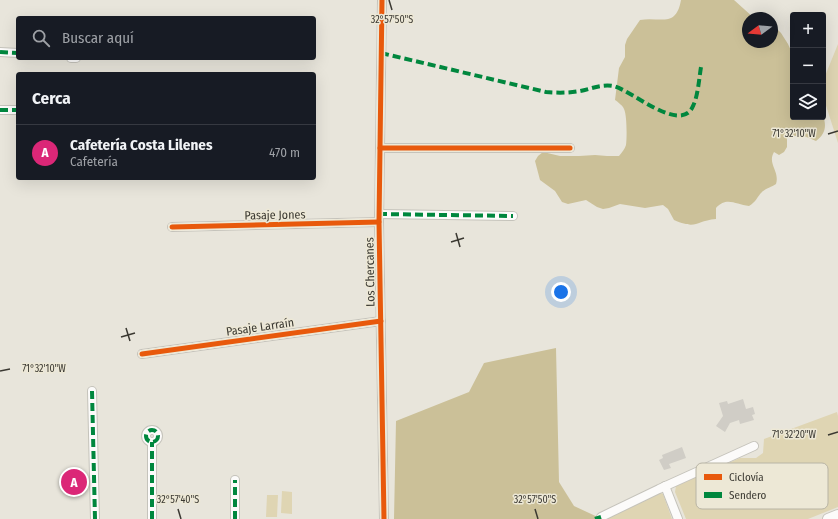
<!DOCTYPE html>
<html lang="es">
<head>
<meta charset="utf-8">
<style>
  body { margin:0; font-family:"Fira Sans Condensed",sans-serif; background:#20242c; color:#f1f3f6 }
  .controls { position:absolute; right:12px; top:12px; display:grid; overflow:hidden; border-radius:4px; box-shadow:0 4px 16px #0002 }
  .controls button { width:36px; height:36px; display:grid; place-items:center; padding:0; border:0; border-bottom:1px solid #363941; background:#171b24; color:#f1f3f6; font:20px sans-serif }
  .compass { position:absolute; left:742px; top:12px; width:36px; height:36px; border-radius:50%; background:#171b24; box-shadow:0 4px 16px #0002; rotate:254deg }
  .you { position:absolute; left:561px; top:292px; width:14px; height:14px; margin:-10px; border:3px solid #fff; border-radius:50%; background:#1a73e8; box-shadow:0 0 0 6px #1a73e833 }
  .badge { display:grid; place-items:center; width:26px; height:26px; border-radius:50%; background:#db2777; color:#fff; font-size:13px; font-weight:700 }
  .pin { position:absolute; translate:-50% -50%; border:2px solid #fff; box-shadow:0 1px 4px #0006 }
  .list { margin:0; padding:0; list-style:none }
  h2 { display:flex; justify-content:space-between; align-items:center; height:52px; margin:0; padding:0 16px; font-size:17px }
  h2 small { font-size:13px; font-weight:400; color:#9ea1a6 }
  .list li { display:grid; grid-template-columns:26px 1fr auto; gap:12px; align-items:center; box-sizing:border-box; height:56px; padding:0 16px; border-top:1px solid #363941 }
  .list b { display:block; font-size:15px; white-space:nowrap }
  .list p { margin:0; font-size:13px; white-space:nowrap; color:#9ea1a6 }
  .list em { font-size:13px; font-style:normal; color:#9ea1a6 }
  .icon { flex:none; width:22px; height:22px; fill:none; stroke:currentColor; stroke-width:2; stroke-linecap:round; stroke-linejoin:round }
  .map { position:relative; flex:none; width:838px; height:519px; overflow:hidden }
  .search { position:absolute; background:#171b24; box-shadow:0 4px 16px #0002; left:16px; top:16px; width:300px; height:44px; display:flex; align-items:center; gap:10px; box-sizing:border-box; padding:0 14px; border-radius:4px; color:#9ea1a6; font-size:15px }
  .panel { position:absolute; background:#171b24; box-shadow:0 4px 16px #0002; left:16px; top:72px; width:300px; height:108px; border-radius:4px }
  .map>svg:first-child { display:block }
  .green { fill:#dfd5b3 }
  .forest { fill:#cbc098 }
  .building { fill:#d0cdc6 }
  .lines { fill:none; stroke-linecap:round; stroke-linejoin:round }
  .minor-casing { stroke:#c5c3bb; stroke-width:10 }
  .major-casing { stroke:#c5c3bb; stroke-width:12 }
  .minor { stroke:#fcfbfa; stroke-width:8 }
  .major { stroke:#fcfbfa; stroke-width:10 }
  .quiet { stroke:#00873e; stroke-width:4; stroke-dasharray:8 4; stroke-linecap:butt }
  .cycleway-casing { stroke:#ede8d6; stroke-width:8 }
  .cycleway { stroke:#e8590c; stroke-width:5 }
  .ticks { fill:none; stroke:#3b3932; stroke-width:1.5 }
  .labels { text-anchor:middle; stroke-width:3; stroke-linejoin:round; paint-order:stroke }
  .street-label { font-size:12px; fill:#3b3932; stroke:#ede8d6 }
  .key { fill:#ede8d6; stroke:#b8b4a5; stroke-width:1 }
  .key-label { font-size:11px; fill:#3b3932 }
  .ticks-label { font-size:10px; text-anchor:middle; fill:#3b3932; stroke:#ede8d6; stroke-width:3; stroke-linejoin:round; paint-order:stroke }
</style>
</head>
<body>
<div class="map">
<svg width="838" height="519" viewBox="0 0 838 519">
  <rect width="100%" height="100%" fill="#e8e5db"/>
  <g class="green">
    <path d="M838 44V143L823 96V81Z"/>
    <path d="M837 412 838 416V507L808 519H686L675 492 676 486 733 461 740 458H756L763 453 764 439Z"/>
    <path d="M282 491 292 492V514L281 513Z"/>
    <path d="M659 492 663 494 672 519H600Z"/>
    <path d="M267 495H278L277 517H266Z"/>
  </g>
  <g class="forest">
    <path d="M681 0H734L754 18H748V42H772V27L777 29 781 33 788 44 793 55V117L823 116C827 126 825 135 816 141L804 136H787V147L784 152 779 155 774 152C767 164 780 171 776 184 772 187 766 188 762 192 757 197 756 202 749 206 736 205 727 196 716 208V219C695 221 697 230 674 220L668 209 663 205 645 208 620 204 609 208 603 209 597 207 586 200 568 204 562 202 555 191 540 180 535 161 538 156 543 152 560 156H579L595 155 607 156H619C622 152 625 149 626 145 627 138 627 115 624 109 623 106 618 102 615 100L619 68 625 57V45L627 39 640 20C659 16 676 29 681 0Z"/>
    <path d="M556 348 559 482 574 506 602 519H394L396 421 469 392 484 363Z"/>
  </g>
  <g class="building">
    <path d="M743 399 746 409 753 407 755 414 752 415 754 420 740 424 739 420 730 423 725 432 716 426 723 416 719 403 727 401 728 404Z"/>
    <path d="M682 447 686 458 669 464 671 468 664 470 659 460 663 458 662 455Z"/>
  </g>
  <g class="lines">
    <g class="minor-casing">
      <g id="minor">
        <path d="M382 0 379 222 384 519"/>
        <path d="M0 52 18 53"/>
        <path d="M71 58H76"/>
        <path d="M0 110H18"/>
        <path d="M380 148H570"/>
        <path d="M379 214 513 216"/>
        <path d="M172 227 379 222"/>
        <path d="M142 354 381 321"/>
        <path d="M92 391 95 519"/>
        <circle cx="152" cy="436" r="6"/>
        <path d="M665 486 678 519"/>
        <path d="M601 517 659 489 754 446"/>
        <path d="M152 519V442"/>
        <path d="M235 519V480"/>
      </g>
    </g>
    <g class="major-casing">
      <path id="major" d="M828 519 838 515"/>
    </g>
    <use href="#minor" class="minor"/>
    <use href="#major" class="major"/>
    <g class="quiet">
      <path d="M0 52 18 53"/>
      <path d="M381 53 546 92C557 93 569 93 580 91 591 89 601 84 613 86 630 89 681 135 693 106 698 96 699 79 701 67"/>
      <path d="M71 58H76"/>
      <path d="M0 110H18"/>
      <path d="M379 214 513 216"/>
      <path d="M92 391 95 519"/>
      <circle cx="152" cy="436" r="6"/>
      <path d="M152 519V442"/>
      <path d="M235 519V480"/>
      <path d="M595 519 601 517"/>
    </g>
    <g class="cycleway-casing">
      <g id="cycleway">
        <path d="M382 0 379 222 384 519"/>
        <path d="M380 148H570"/>
        <path d="M172 227 379 222"/>
        <path d="M142 354 381 321"/>
      </g>
    </g>
    <use href="#cycleway" class="cycleway"/>
  </g>
  <path class="ticks" d="M389 0 392 10M828 134 838 131M456 233 460 247M451 242 464 238M126 328 130 341M121 337 135 333M0 371 10 369M828 435 838 432M178 509 181 519M535 509 538 519"/>
  <g class="labels">
    <g class="street-label">
      <text transform="translate(275 215) rotate(-1)" y="4">Pasaje Jones</text>
      <text transform="translate(370 272) rotate(-91)" y="4">Los Chercanes</text>
      <text transform="translate(260 327) rotate(-8)" y="4">Pasaje Larraín</text>
    </g>
  </g>
  <rect x="696" y="463" width="132" height="46" rx="6" class="key"/>
  <rect x="704" y="474" width="18" height="6" fill="#e8590c"/>
  <rect x="704" y="492" width="18" height="6" fill="#00873e"/>
  <g class="key-label">
    <text x="729" y="481">Ciclovía</text>
    <text x="729" y="499">Sendero</text>
  </g>
  <g class="ticks-label">
    <text x="392" y="23">32°57'50"S</text>
    <text x="794" y="137">71°32'10"W</text>
    <text x="44" y="372">71°32'10"W</text>
    <text x="794" y="438">71°32'20"W</text>
    <text x="178" y="503">32°57'40"S</text>
    <text x="535" y="503">32°57'50"S</text>
  </g>
</svg>
<div class="controls">
<button>+</button>
<button>−</button>
<button><svg class="icon" aria-label="layers" viewBox="0 0 24 24"><path d="M12 4l9 5-9 5-9-5zM3 14l9 5 9-5"/></svg></button>
</div>
<svg class="compass" viewBox="-18 -18 36 36"><path d="M0-13l5 13h-10z" fill="#e53935"/><path d="M0 13l5-13h-10z" fill="#9ea1a6"/></svg>
<div class="you"></div>
<div class="pin badge" style="left:74px;top:482px">A</div>
<div class="search"><svg class="icon" aria-label="search" viewBox="0 0 24 24"><circle cx="10" cy="10" r="6"/><path d="M15 15l6 6"/></svg>Buscar aquí</div>
<section class="panel">
<h2>Cerca<small></small></h2>
<ul class="list">
<li><span class="badge">A</span><div><b>Cafetería Costa Lilenes</b><p>Cafetería</p></div><em>470 m</em></li>
</ul>
</section>
</div>
</body>
</html>
